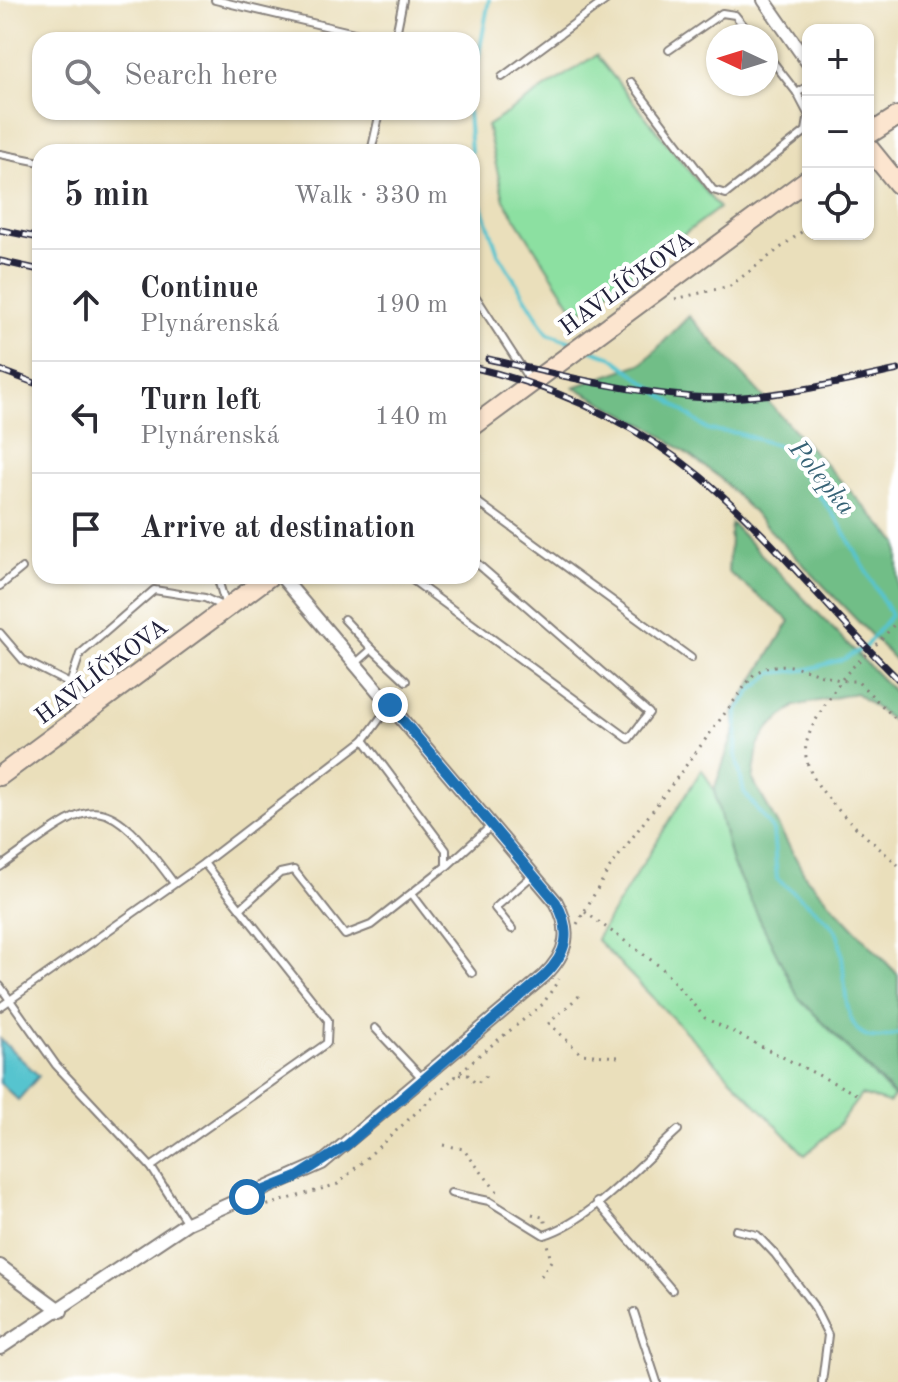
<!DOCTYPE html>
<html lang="en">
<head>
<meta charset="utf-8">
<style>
  body { margin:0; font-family:"Old Standard TT",serif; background:#f7f7f7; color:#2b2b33 }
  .controls { position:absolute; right:24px; top:24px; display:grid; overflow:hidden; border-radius:16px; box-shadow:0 2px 6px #0004 }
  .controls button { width:72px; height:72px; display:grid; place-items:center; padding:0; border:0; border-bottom:2px solid #e1e1e2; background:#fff; color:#2b2b33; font:40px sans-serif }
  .compass { position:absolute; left:706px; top:24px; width:72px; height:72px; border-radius:50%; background:#fff; box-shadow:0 2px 6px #0004; rotate:274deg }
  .stop { position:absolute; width:24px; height:24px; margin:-18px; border:6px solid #1f6fb2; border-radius:50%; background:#fff }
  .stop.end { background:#1f6fb2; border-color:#fff; box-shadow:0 2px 8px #0008 }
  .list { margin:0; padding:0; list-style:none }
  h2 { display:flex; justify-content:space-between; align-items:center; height:104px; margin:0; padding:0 32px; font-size:34px }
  h2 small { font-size:26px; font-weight:400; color:#7c7c81 }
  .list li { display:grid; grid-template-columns:52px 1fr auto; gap:24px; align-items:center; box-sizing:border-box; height:112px; padding:0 32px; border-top:2px solid #e1e1e2 }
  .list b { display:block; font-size:30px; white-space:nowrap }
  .list p { margin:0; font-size:26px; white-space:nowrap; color:#7c7c81 }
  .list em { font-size:26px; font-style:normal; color:#7c7c81 }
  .icon { flex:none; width:44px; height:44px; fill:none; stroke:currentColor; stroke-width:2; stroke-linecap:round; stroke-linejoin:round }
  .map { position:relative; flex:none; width:898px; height:1382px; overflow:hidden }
  .search { position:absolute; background:#fff; box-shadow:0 2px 6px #0004; left:32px; top:32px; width:448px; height:88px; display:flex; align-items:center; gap:20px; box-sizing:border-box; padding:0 28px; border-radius:24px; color:#7c7c81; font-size:30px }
  .panel { position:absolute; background:#fff; box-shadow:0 2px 6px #0004; left:32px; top:144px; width:448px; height:440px; border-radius:24px }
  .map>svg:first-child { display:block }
  .green { fill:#8ce0a1; stroke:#57816e; stroke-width:2 }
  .forest { fill:#71be87; stroke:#4a7061; stroke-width:2 }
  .water { fill:#57c4cf; stroke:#3c7385; stroke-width:2 }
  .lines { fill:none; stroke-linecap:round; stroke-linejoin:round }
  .stream { stroke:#57c4cf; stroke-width:4 }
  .lane-casing { stroke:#86807b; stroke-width:10 }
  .street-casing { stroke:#86807b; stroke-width:16 }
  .secondary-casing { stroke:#86807b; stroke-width:22 }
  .path { stroke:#86807b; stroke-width:3; stroke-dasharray:2 6; stroke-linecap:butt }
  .lane { stroke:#fff; stroke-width:6 }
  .street { stroke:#fff; stroke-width:12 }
  .secondary { stroke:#fce5cf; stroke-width:18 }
  .rail-casing { stroke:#22223b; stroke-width:7 }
  .rail { stroke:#fff; stroke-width:4; stroke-dasharray:12; stroke-linecap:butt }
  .route { stroke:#1f6fb2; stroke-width:10 }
  .labels { text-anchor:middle; stroke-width:8; stroke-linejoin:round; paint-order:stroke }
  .street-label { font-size:24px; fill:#22223b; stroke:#fff }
  .water-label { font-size:26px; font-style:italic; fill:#376376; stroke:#fff }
</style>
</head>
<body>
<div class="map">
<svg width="898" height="1382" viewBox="0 0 898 1382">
  <rect width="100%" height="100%" fill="#fff"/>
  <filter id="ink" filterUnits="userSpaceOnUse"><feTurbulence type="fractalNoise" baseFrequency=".0125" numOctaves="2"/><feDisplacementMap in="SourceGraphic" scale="16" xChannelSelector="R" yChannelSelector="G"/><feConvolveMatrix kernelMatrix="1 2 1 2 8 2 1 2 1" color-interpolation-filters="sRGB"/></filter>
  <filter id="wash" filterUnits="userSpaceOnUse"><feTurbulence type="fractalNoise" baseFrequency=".006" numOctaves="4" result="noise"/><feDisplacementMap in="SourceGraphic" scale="32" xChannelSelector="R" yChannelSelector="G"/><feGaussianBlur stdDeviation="1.8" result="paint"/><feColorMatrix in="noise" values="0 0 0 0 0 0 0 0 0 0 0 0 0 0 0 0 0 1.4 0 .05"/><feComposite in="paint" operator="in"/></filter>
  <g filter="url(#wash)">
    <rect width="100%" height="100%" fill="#eadfbb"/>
    <g class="green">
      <path d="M596 55 719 208 577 314 504 200 487 126Z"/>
      <path d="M702 769 714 790 732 863 798 997 894 1097 889 1103 861 1095 836 1128 805 1155 596 939Z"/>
    </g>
    <g class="forest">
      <path d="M689 316 898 543V663L719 477 653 429 574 387 643 363Z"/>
      <path d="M731 523 898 696V725L856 693 795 706 769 728 758 746 753 780 806 877 898 975V1099L798 997 732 863 714 790 735 729 733 714 790 621 728 572Z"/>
    </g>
    <path class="water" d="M0 1039 39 1076 18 1100 0 1083Z"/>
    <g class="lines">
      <g class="stream">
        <path d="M472 92 489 0"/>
        <path d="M468 112 471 152"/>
        <path d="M472 158 476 189 498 253 548 334 574 343"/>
        <path d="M589 349 612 357 708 430 737 433 783 447 838 521 891 615 865 647 844 659 805 670 773 673 752 690 737 711 736 756 744 792 773 830 777 879C790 890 831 919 837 933 852 970 830 1059 898 1033"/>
      </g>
    </g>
  </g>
  <g filter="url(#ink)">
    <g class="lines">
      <g class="lane-casing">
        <g id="lane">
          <path d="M215 0 384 40"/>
          <path d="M395 40 403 0"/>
          <path d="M669 50 722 13 735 15 752 36"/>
          <path d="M766 53 797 93 808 86"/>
          <path d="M502 77 606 0"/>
          <path d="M631 82 713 190 726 194 806 131 808 119"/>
          <path d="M797 93 808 114"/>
          <path d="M371 152 380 112"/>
          <path d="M0 154 40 162"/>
          <path d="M472 291 529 379"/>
          <path d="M472 498 691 658"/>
          <path d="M217 576 225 603"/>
          <path d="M407 576 629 739 649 713 472 559"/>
          <path d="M0 586 22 568"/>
          <path d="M344 619 372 649"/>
          <path d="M0 633 23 660 70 684"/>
          <path d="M355 664 372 649 406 681"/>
          <path d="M85 711 70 684 80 654 154 590 205 598 224 607"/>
          <path d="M447 866 491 826"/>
          <path d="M0 867C93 801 99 782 173 882"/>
          <path d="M412 894 472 973"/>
          <path d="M240 909 280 873 294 870 345 935 371 925 446 866V850L364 740"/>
          <path d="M512 929 495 908 533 875"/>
          <path d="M0 986 56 1065 151 1167 187 1223"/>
          <path d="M0 1007 204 863 364 740 390 705"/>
          <path d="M375 1028 422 1078"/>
          <path d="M151 1167 327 1043 328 1020 204 863"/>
          <path d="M451 1193 489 1201 544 1235C591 1221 641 1163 678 1130"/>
          <path d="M597 1202 672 1290"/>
          <path d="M736 1230 757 1235 775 1254 813 1305 828 1335 822 1382"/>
          <path d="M634 1312 657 1382"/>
        </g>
      </g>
      <g class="street-casing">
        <g id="street">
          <path d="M764 0 808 63"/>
          <path d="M0 1266 61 1311"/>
          <path d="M0 1348 187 1223 322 1163 544 976C568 953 572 931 556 902L281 576"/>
        </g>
      </g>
      <g class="secondary-casing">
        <g id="secondary">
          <path d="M868 135 898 116"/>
          <path d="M868 147 898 184"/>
          <path d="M472 427 808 179"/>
          <path d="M0 776 270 576"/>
        </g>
      </g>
      <g class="path">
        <path d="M675 299 730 286 808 227"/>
        <path d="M898 619C881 644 853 663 840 682 829 699 812 722 807 741 794 783 871 839 898 865"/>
        <path d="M585 912 662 968 705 1018 858 1095"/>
        <path d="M577 924 609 869 754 674C793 650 817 683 857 681L898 721"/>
        <path d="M579 996 549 1023 581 1054 618 1057"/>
        <path d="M459 1074 468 1075 476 1084 487 1075"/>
        <path d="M444 1145 463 1149 499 1194"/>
        <path d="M252 1210 338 1184 478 1056 543 1004 559 979"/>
        <path d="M532 1214 545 1218V1224"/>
        <path d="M541 1276 551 1261 547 1244"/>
      </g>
      <use href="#lane" class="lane"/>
      <use href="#street" class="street"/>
      <use href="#secondary" class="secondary"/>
      <g class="rail-casing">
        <g id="rail">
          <path d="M0 230 40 238"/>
          <path d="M0 261 40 270"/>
          <path d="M488 359C555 374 623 391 692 397 759 402 833 384 898 370"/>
          <path d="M472 367C556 387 634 422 701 477 773 537 831 614 898 679"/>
          <path d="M0 370 40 385"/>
        </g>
      </g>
      <use href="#rail" class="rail"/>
    </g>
  </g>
  <g class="lines" filter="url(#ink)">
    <path class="route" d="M247 1197 297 1177 347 1145 544 976C568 953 572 931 556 902L390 705"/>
  </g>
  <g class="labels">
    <g class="street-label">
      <text transform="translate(626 283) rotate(-36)" y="8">HAVLÍČKOVA</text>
      <text transform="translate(101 671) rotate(-37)" y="8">HAVLÍČKOVA</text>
    </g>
    <g class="water-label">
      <text transform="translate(823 477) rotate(51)" y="9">Polepka</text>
    </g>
  </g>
</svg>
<div class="controls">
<button>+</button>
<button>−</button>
<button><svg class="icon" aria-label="locate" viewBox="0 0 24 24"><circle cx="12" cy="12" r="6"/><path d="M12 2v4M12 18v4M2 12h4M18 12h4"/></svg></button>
</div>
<svg class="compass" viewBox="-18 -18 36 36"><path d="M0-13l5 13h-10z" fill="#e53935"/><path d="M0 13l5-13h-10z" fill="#7c7c81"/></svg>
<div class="stop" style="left:247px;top:1197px"></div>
<div class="stop end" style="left:390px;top:705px"></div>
<div class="search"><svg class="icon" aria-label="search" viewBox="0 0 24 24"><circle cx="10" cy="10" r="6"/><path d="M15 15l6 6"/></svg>Search here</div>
<section class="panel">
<h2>5 min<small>Walk · 330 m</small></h2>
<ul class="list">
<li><svg class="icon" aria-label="ahead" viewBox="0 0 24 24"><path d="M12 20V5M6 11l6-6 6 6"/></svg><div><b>Continue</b><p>Plynárenská</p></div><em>190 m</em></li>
<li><svg class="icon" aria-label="left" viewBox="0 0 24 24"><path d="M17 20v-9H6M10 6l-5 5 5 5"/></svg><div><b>Turn left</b><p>Plynárenská</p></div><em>140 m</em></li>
<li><svg class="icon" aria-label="arrive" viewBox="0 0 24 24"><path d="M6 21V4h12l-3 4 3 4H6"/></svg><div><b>Arrive at destination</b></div></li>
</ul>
</section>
</div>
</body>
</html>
